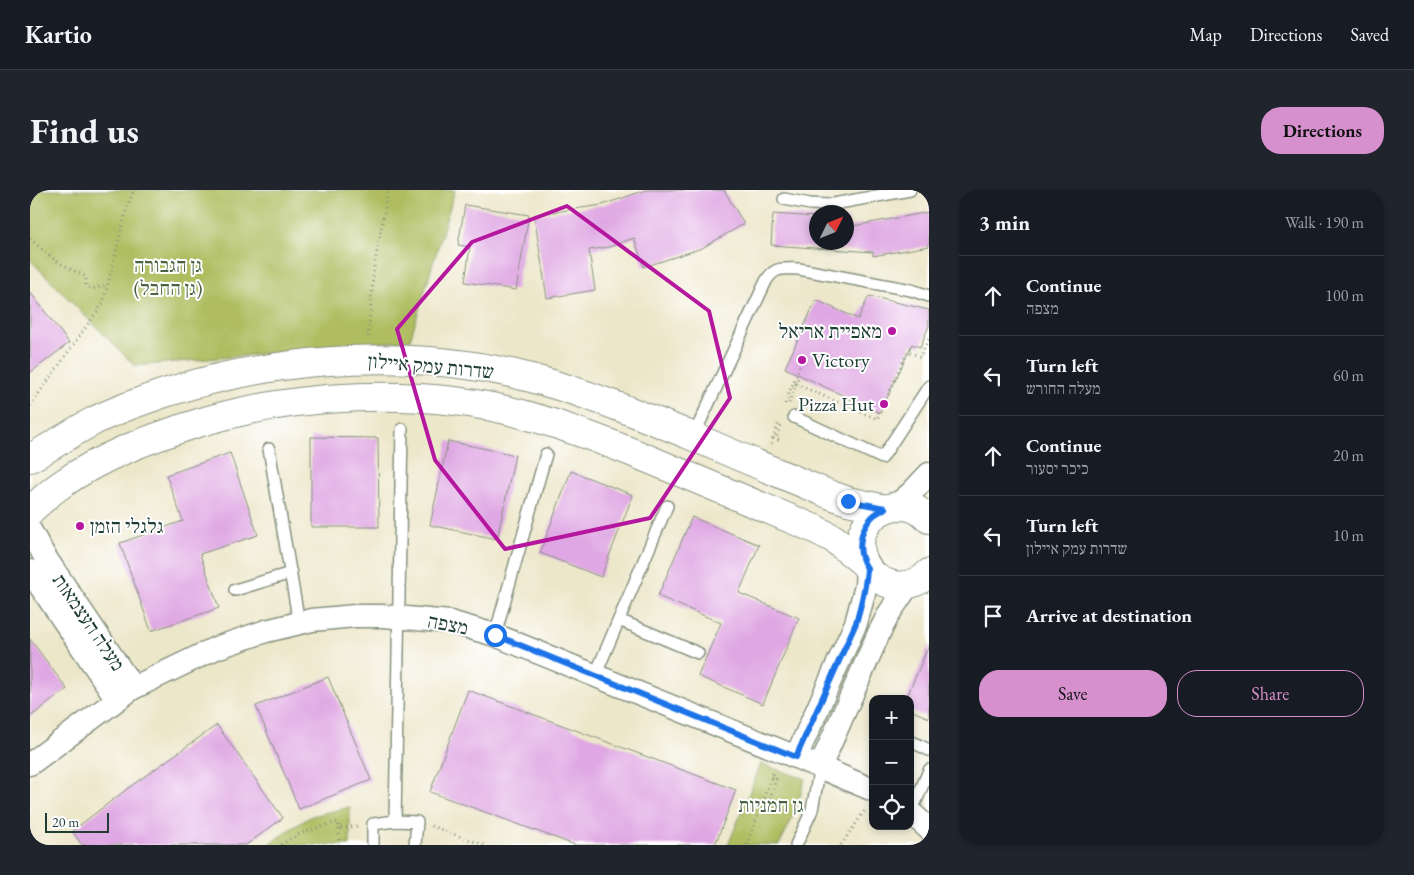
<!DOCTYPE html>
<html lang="en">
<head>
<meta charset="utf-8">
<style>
  body { margin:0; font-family:"EB Garamond","Frank Ruhl Libre",serif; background:#20242c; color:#f1f3f6 }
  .controls { position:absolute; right:15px; bottom:15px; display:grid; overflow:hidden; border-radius:10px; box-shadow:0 2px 8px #0003 }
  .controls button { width:45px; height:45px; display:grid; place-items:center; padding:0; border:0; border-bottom:1px solid #363941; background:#171b24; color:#f1f3f6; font:25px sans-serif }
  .compass { position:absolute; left:779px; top:15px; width:45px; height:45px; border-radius:50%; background:#171b24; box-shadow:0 2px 8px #0003; rotate:47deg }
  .scale { position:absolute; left:15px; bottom:12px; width:64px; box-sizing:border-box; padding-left:5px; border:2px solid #1f3d34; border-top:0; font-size:14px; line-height:18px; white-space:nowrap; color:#1f3d34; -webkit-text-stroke:4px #fff; paint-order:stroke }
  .stop { position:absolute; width:15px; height:15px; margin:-11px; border:4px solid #1a73e8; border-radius:50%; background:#fff }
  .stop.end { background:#1a73e8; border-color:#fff; box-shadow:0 1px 5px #0008 }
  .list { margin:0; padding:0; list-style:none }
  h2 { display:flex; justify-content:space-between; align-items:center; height:65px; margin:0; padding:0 20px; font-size:21px }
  h2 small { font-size:16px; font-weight:400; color:#9ea1a6 }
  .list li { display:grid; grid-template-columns:32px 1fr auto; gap:15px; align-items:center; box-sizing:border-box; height:80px; padding:0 20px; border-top:1px solid #363941 }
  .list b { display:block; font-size:19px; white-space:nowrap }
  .list p { margin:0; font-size:16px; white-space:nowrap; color:#9ea1a6 }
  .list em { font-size:16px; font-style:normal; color:#9ea1a6 }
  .actions { display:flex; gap:10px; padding:15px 20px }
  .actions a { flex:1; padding:11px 0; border:1px solid #d690ce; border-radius:20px; text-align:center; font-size:18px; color:#d690ce }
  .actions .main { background:#d690ce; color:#111 }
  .icon { flex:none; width:28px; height:28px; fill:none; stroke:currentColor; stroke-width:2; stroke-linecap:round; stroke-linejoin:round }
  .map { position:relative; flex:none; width:899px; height:655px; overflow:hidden; border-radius:20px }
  header { display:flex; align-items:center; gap:30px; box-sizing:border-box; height:70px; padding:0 25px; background:#171b24; border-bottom:1px solid #363941 }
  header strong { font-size:24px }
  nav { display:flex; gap:28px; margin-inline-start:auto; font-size:18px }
  .intro { display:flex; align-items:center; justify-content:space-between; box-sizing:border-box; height:120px; padding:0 30px }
  h1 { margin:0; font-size:35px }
  .button { padding:12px 22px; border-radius:20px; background:#d690ce; color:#111; font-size:18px; font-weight:700 }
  main { display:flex; gap:30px; padding:0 30px }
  aside { flex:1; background:#171b24; border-radius:20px; box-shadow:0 2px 8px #0003 }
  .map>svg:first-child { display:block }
  .park { fill:#afbd60; stroke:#677d4a }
  .building { fill:#dfa7e3 }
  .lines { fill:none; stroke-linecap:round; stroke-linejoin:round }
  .service-casing { stroke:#86927f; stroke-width:14 }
  .minor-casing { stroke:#86927f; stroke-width:25 }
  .secondary-casing { stroke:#86927f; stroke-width:30 }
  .path { stroke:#86927f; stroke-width:3; stroke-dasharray:1 4; stroke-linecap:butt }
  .service { stroke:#fff; stroke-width:11 }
  .minor { stroke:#fff; stroke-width:22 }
  .secondary { stroke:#fff; stroke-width:28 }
  .route { stroke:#1a73e8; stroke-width:6 }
  .marked { fill:none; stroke:#b5179e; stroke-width:4; stroke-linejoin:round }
  .poi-dot { fill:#b5179e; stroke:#fff; stroke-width:2 }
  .labels { text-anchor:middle; stroke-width:4; stroke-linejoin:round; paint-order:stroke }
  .park-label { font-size:20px; fill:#4a6341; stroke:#fff }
  .poi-label { font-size:20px; fill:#1f3d34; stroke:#fff; text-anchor:end }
  .street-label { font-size:20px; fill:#1f3d34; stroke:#fff }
</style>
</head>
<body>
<header>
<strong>Kartio</strong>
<nav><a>Map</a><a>Directions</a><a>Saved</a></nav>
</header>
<div class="intro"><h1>Find us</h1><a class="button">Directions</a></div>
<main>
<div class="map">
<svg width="899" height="655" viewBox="0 0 899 655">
  <rect width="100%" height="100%" fill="#fff"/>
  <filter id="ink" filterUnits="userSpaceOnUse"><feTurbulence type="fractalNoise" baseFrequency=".02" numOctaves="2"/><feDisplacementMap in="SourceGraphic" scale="10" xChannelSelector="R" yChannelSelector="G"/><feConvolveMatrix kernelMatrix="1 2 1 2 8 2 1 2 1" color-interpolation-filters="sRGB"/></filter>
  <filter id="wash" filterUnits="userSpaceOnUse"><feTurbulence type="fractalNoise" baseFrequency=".0096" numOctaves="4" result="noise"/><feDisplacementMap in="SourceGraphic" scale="20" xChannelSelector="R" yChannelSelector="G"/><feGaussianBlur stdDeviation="1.12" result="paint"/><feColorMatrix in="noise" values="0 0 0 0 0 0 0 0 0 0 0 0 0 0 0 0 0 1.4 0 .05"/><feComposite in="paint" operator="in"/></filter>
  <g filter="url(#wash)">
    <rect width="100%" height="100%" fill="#ede7ca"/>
    <g class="park">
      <path d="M0 0H425L380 150 105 176 0 70Z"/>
      <path d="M731 574 775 589 765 623 749 655H698Z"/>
      <path d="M320 617V655H238L257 641 282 626Z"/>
    </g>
    <g id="blocks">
      <g class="building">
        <path d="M616 0H694L714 34 672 58 614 77 604 48 579 57 559 60 565 100 517 108 504 25 572 15Z"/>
        <path d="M435 15 499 25 486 100 435 92 440 57 428 55Z"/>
        <path d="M899 22V56L843 66V62L741 55 743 24 786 27V52H816V29H818V37Z"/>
        <path d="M0 102 39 153 0 183Z"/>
        <path d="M839 106 899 120V136L890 157 882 154 850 223 755 178 786 110 828 129Z"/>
        <path d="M281 247 348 248 349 337H281Z"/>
        <path d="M418 251 485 265 467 349 400 335Z"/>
        <path d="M200 263 228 345 170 364 189 418 121 441 90 353 153 331 136 285Z"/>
        <path d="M541 281 603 305 571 387 510 363Z"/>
        <path d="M662 327 729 355 709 403 769 428 733 514 668 486 691 433 628 406Z"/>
        <path d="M0 449 37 499 0 527Z"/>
        <path d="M899 455V528L880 520V509H876Z"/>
        <path d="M298 487 341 590 269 619 226 516Z"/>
        <path d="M438 500 706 600 685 655H545L400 602Z"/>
        <path d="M187 535 253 628 216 655H52L42 641 101 596Z"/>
      </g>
    </g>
  </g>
  <g filter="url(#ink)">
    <use href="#blocks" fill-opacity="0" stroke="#86927f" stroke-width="1"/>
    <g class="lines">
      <g class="service-casing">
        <g id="service">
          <path d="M754 9 780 14 798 15 880 0"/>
          <path d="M764 227 852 268 899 196"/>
          <path d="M663 247 736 91C745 76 753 79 769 79L881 100 899 106"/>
          <path d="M239 259 269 433"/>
          <path d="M205 400 261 383"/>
          <path d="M589 430 668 463"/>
          <path d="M465 445 516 264"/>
          <path d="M565 486 637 316"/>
          <path d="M880 551 899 560"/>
          <path d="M881 623 899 580"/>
          <path d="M365 631 372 239"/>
          <path d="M343 655V634L365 631 387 632 385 655"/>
          <path d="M766 655 782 620 790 577"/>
        </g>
      </g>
      <g class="minor-casing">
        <g id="minor">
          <path d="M864 317 880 304 899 284"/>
          <path d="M0 340 15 367 103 498"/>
          <path d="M0 381 87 509"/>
          <path d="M766 567 826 433 836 396 837 378"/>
          <path d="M0 574 103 498 186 458 236 441 282 430 325 426H354L420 432 465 445 766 567 843 600"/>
          <path d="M790 577 849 443 860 422 879 394"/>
          <path d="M880 622 899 639"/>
        </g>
      </g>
      <g class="secondary-casing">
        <g id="secondary">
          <path d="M0 268C21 257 41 243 62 232 75 225 88 220 101 215 223 168 375 154 501 188 557 203 611 225 664 247 710 267 755 286 801 305L818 311 855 319"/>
          <path d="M0 321C10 312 20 302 32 294 72 266 118 249 165 234 264 203 391 197 492 224 543 238 593 258 642 279 689 299 737 319 785 339L804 349 834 373"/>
          <path d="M899 329C894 325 889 320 883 318 846 307 815 347 838 379 844 387 854 393 864 395 877 397 890 392 899 383"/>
        </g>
      </g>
      <g class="path">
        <path d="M0 49 26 71 56 87V95L62 99 77 95"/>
        <path d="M338 147 344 78 358 0"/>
        <path d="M766 194 847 229 878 161 890 167 899 149"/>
        <path d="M759 213 769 185"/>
        <path d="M755 214 772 170"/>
        <path d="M0 216 73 113 97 17 104 0"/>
        <path d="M743 248 750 251V250L746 248 751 235"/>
        <path d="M741 254 749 232"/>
        <path d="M741 587 746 589 738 615 764 623"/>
        <path d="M401 636 454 655"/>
        <path d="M251 655C268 642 287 638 308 632L309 638 327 636"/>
        <path d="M309 655V638"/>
        <path d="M717 655 744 580"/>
        <path d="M811 655 836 619"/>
      </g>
      <use href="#service" class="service"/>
      <use href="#minor" class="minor"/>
      <use href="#secondary" class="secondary"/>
    </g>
  </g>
  <g class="lines" filter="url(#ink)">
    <path class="route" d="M465 445 766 567 826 433C831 415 836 397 837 378 826 362 829 341 842 327 846 323 851 321 855 318L818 311"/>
  </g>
  <path class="marked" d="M537 16 679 121 700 208 620 328 475 359 405 270 367 139 442 52Z"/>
  <g class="poi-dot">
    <circle cx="862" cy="141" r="5"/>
    <circle cx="772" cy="170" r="5"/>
    <circle cx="854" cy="214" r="5"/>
    <circle cx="50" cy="336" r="5"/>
  </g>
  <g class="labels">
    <g class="park-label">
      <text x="138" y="82">גן הגבורה<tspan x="138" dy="23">(גן החבל)</tspan></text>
      <text x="741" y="622">גן חמניות</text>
    </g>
    <g class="poi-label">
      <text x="852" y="148">מאפיית אריאל</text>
      <text x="782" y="177" text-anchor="start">Victory</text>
      <text x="844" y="221">Pizza Hut</text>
      <text x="60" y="343" text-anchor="start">גלגלי הזמן</text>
    </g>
    <g class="street-label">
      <text transform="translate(401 176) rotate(5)" y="7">שדרות עמק איילון</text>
      <text transform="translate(59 432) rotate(56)" y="7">מעלה העצמאות</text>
      <text transform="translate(418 434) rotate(11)" y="7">מצפה</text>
    </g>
  </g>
</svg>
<div class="controls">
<button>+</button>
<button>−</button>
<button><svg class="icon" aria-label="locate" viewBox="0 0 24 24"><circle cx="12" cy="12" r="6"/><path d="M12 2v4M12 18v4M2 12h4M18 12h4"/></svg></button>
</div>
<svg class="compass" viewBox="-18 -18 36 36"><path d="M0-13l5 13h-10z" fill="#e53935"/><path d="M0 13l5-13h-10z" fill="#9ea1a6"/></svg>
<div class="scale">20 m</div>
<div class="stop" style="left:465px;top:445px"></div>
<div class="stop end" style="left:818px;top:311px"></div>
</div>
<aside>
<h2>3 min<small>Walk · 190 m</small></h2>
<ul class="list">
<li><svg class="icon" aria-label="ahead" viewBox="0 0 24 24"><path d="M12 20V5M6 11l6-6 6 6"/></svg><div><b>Continue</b><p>מצפה</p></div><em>100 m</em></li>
<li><svg class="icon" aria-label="left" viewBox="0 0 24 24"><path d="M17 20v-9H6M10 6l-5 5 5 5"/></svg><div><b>Turn left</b><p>מעלה החורש</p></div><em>60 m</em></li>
<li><svg class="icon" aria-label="ahead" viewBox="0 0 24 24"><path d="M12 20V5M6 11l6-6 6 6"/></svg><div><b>Continue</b><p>כיכר יסעור</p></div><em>20 m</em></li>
<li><svg class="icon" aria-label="left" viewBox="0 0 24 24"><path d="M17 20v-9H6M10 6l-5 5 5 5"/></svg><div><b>Turn left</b><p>שדרות עמק איילון</p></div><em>10 m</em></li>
<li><svg class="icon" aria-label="arrive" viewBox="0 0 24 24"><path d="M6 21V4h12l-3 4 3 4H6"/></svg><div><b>Arrive at destination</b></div></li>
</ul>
<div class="actions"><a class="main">Save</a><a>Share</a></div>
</aside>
</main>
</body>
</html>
